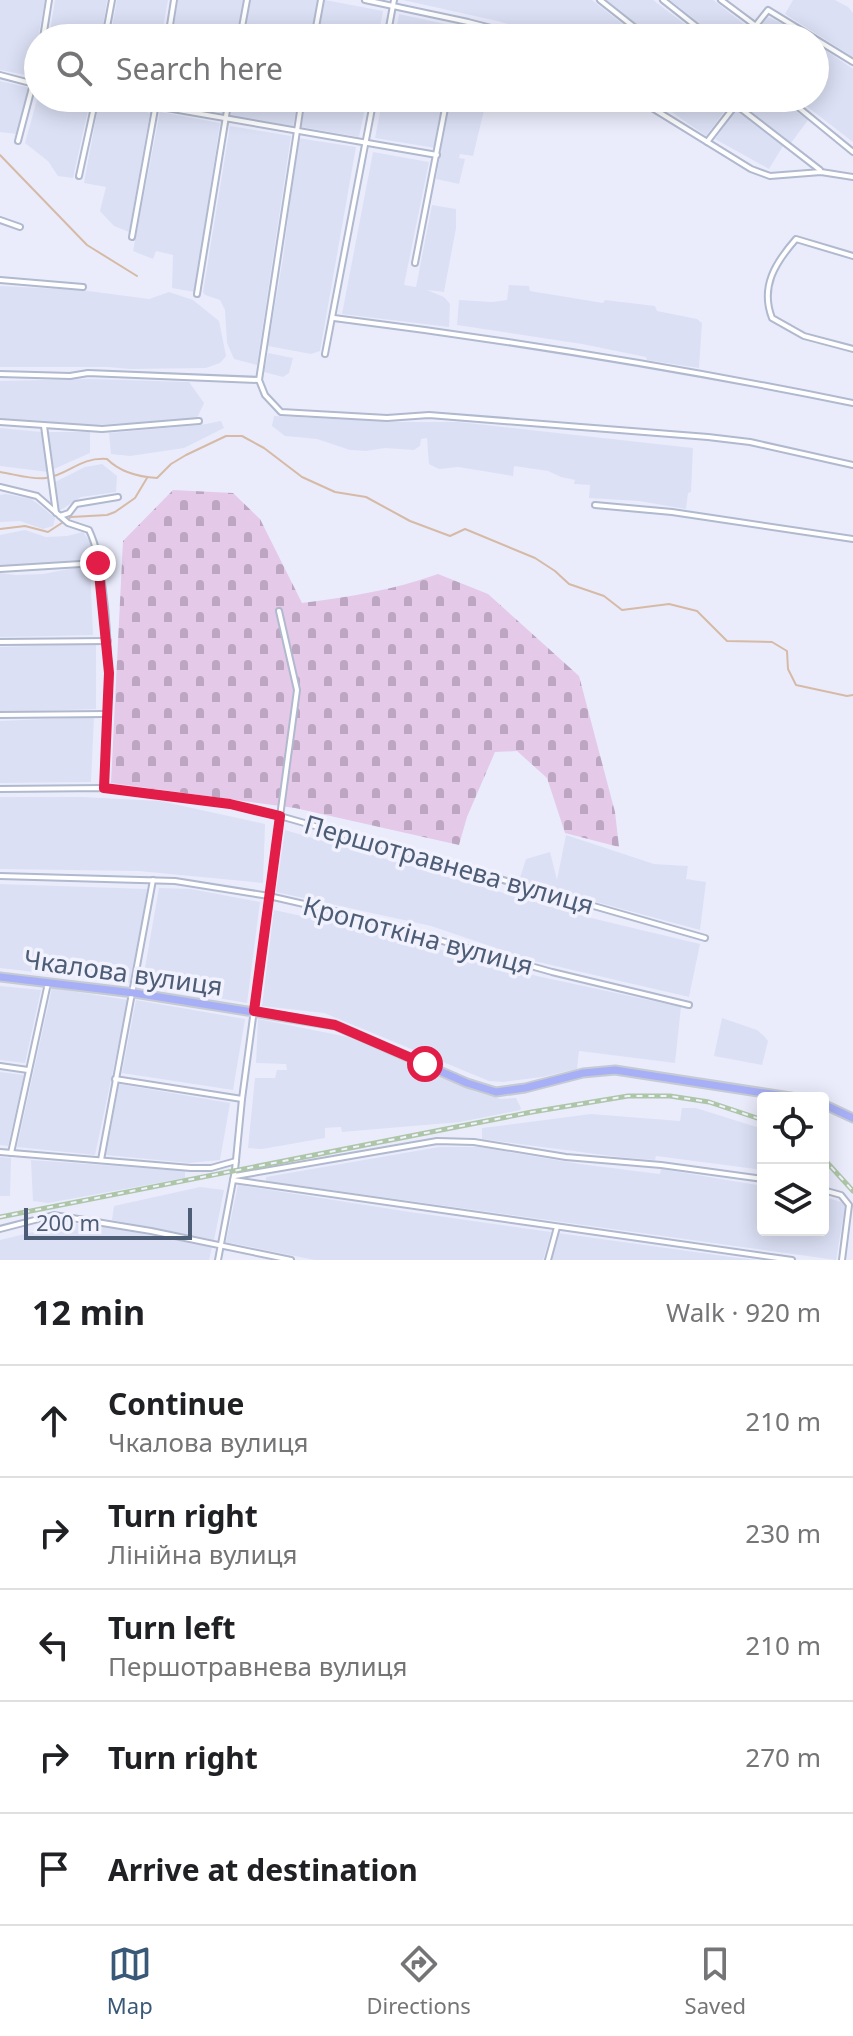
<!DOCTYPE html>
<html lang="en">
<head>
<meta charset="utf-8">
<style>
  body { margin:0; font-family:"Noto Sans",sans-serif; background:#f6f6f6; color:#202124 }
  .controls { position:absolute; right:24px; bottom:24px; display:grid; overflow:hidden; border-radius:8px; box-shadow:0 4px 20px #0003 }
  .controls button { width:72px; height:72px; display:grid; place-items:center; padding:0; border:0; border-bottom:2px solid #e0e0e0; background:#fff; color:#202124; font:40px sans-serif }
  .scale { position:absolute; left:24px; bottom:20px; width:168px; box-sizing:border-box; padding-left:8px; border:4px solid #4e5d76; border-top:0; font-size:22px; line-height:28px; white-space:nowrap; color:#4e5d76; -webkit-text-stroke:6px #f1f2fe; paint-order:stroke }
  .stop { position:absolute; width:24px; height:24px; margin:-18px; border:6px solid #e11d48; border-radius:50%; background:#fff }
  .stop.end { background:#e11d48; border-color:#fff; box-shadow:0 2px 8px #0008 }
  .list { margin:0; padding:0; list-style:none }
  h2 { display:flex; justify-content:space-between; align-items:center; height:104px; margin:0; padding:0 32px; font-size:34px }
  h2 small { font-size:26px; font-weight:400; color:#757577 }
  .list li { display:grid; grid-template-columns:52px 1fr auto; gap:24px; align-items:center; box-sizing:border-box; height:112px; padding:0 32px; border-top:2px solid #e0e0e0 }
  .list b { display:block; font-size:30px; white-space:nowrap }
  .list p { margin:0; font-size:26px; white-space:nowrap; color:#757577 }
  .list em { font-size:26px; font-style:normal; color:#757577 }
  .icon { flex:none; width:44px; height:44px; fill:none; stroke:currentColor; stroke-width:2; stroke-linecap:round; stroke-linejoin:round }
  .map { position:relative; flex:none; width:853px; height:1260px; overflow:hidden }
  .search { position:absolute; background:#fff; box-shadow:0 4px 20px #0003; left:24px; right:24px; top:24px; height:88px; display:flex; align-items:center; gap:20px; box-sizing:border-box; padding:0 28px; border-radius:44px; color:#757577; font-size:30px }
  .sheet { height:664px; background:#fff }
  nav { display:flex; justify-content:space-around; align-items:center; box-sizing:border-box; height:112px; border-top:2px solid #e0e0e0; background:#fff; font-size:22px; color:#757577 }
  nav a { display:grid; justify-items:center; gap:4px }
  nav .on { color:#395878 }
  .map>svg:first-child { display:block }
  .residential { fill:#dce0f5 }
  .cemetery { fill:url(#cemetery-stones) }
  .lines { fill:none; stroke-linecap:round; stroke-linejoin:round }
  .stream { stroke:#d6baa6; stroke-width:2 }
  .minor-casing { stroke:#b0b9ce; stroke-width:8 }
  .primary-casing { stroke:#c6cbd3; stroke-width:11 }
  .minor { stroke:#fff; stroke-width:4 }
  .primary { stroke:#a7aff6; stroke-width:7 }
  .rail-casing { stroke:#aec6a8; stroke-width:5 }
  .rail { stroke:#f1f2fe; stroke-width:2; stroke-dasharray:6; stroke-linecap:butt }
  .route { stroke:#e11d48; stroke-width:10 }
  .labels { text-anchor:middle; stroke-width:7; stroke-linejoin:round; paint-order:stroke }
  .street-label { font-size:26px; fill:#4e5d76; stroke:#f1f2fe }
</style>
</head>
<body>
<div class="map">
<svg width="853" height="1260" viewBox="0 0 853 1260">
  <defs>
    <pattern id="cemetery-stones" width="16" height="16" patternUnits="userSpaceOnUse" patternTransform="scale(2)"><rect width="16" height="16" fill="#e5c9e9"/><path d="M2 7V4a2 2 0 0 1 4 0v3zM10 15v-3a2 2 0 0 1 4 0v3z" fill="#bca6c1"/></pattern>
  </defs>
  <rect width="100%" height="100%" fill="#eaecfc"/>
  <g class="residential">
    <path d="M0 0H45L31 76 0 70Z"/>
    <path d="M55 0H107L101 38H49Z"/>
    <path d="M117 0H168L161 38H110Z"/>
    <path d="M178 0H243L236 38H172Z"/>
    <path d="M251 0H318L310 38H244Z"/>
    <path d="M325 0 383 11 378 38H318Z"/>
    <path d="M403 0H592L640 38H545L527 29 497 21Z"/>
    <path d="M606 0H653L703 38H654Z"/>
    <path d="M670 0H713L749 28 741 38H718Z"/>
    <path d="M793 0H835L848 7 853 13V57L785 14Z"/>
    <path d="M399 14 491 34 505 38H395Z"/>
    <path d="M768 17 783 24 807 38H749Z"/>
    <path d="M815 43 853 69V142L796 98H815Z"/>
    <path d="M0 81 30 88 16 134 0 132Z"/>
    <path d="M38 96V98H74L90 101 73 178 58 176 48 161 25 143Z"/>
    <path d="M162 98H225L223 113 161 103Z"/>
    <path d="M234 98H298L293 126 230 116Z"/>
    <path d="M307 98H367L359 137 301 127Z"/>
    <path d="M383 98H487L473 156 460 154 459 158 465 159 459 184 436 179 441 149 375 138Z"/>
    <path d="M652 98H720L729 105 706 136Z"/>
    <path d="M745 98H778L808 120 791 143 740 104Z"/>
    <path d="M99 102 150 113 129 232 114 226 100 211 106 187 84 183Z"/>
    <path d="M736 110 783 146 769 169 715 139Z"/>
    <path d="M160 112 220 123 195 292 172 288 173 255 156 251 153 259 133 251Z"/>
    <path d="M230 126 291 136 257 365 234 359 227 343 225 310 220 300 205 295 203 292Z"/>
    <path d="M298 138 356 147 320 351 311 354 268 346 283 258Z"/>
    <path d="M373 152 429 162 404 285 416 287 432 205 456 209V228L444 292 427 290 444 297 450 304 449 327 342 314Z"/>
    <path d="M509 285 529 286 530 291 603 303 605 300 655 306 657 311 697 319 702 323 699 368 647 360 646 357 582 344 457 325 459 300 492 302 507 300Z"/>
    <path d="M0 286 81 290 149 299 169 292 193 300 219 321 226 356 220 363 206 368 130 369 108 367H0Z"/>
    <path d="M268 353 293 358 289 373 283 377 264 372Z"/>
    <path d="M90 379 189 382 204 403 197 418 176 420 96 425 0 419V381Z"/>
    <path d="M274 416 401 422H459L693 448 691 492 688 493 686 509 639 501 589 498 590 485 574 484 575 480 561 477 548 471 514 466 513 476 458 467 439 469 429 464 427 438 421 439 420 446 414 450 385 448 366 451 350 450 317 439 285 436 272 426Z"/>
    <path d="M221 421 224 428 184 448 130 456 111 454 109 433 201 425Z"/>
    <path d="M0 428 42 432 48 472 0 466Z"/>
    <path d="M47 432H90V453L54 469Z"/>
    <path d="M102 464 117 476 116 492 81 497 59 511 55 482 85 467Z"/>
    <path d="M6 494 31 499 38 504 55 518 53 526 43 529 20 521 0 522V495Z"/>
    <path d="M25 530 46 537 67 536 83 532 91 543V561L0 566V535Z"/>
    <path d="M90 565 93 635 0 637V573L16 575 43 574Z"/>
    <path d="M96 644V709L0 712V647Z"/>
    <path d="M94 717 91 782 0 783V721Z"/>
    <path d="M0 797H82L160 801 265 824 263 883 139 871 0 869Z"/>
    <path d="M285 830 587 917 700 944 689 997 534 961 431 926 276 892Z"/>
    <path d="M566 835 654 864 688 866 686 879 706 882 700 930 519 881 526 859 550 852 557 880Z"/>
    <path d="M0 884 147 889 132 983 0 968Z"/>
    <path d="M159 888 191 889 260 902 247 1003 142 985Z"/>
    <path d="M274 910 380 933 537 976 681 1007 675 1063 579 1051 577 1069 542 1077 503 1082 489 1081 324 1013 262 1006Z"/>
    <path d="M0 986 41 990 25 1063 0 1060Z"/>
    <path d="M52 988 128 1000 95 1155 17 1147Z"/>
    <path d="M136 1000 245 1019 233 1090 122 1073Z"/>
    <path d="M722 1018 757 1030 764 1036 768 1041 762 1065 714 1056Z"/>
    <path d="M258 1019 348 1037 476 1092 501 1099 516 1098 521 1108 520 1110 460 1122 342 1132 341 1127 325 1128V1138L262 1149 248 1148 255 1078H275L277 1070H287L286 1064 256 1063Z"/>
    <path d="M0 1072 24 1075 8 1146 0 1145Z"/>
    <path d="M119 1084 230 1103 220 1160 189 1163 106 1155Z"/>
    <path d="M682 1108H696L763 1129V1170L656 1156 655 1160 619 1157 482 1139V1128L591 1114 680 1121Z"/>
    <path d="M439 1147H479L580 1164 660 1174 661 1169 763 1186V1230H823L825 1197 841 1202 845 1206 836 1260 266 1181V1177Z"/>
    <path d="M0 1157 11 1158 10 1196H0Z"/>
    <path d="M31 1160 185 1171V1178L48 1203 33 1201Z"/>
    <path d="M238 1185 410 1212 551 1232 543 1260H315L226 1242Z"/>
    <path d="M200 1187 224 1190 214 1240 112 1220 114 1206Z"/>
    <path d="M71 1223 96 1225 212 1247 209 1260H0V1240Z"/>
    <path d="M558 1233 731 1257 757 1260H551Z"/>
  </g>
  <path class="cemetery" d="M173 490 233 493 260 519 302 603C348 597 394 590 438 574L488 594 579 676 615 812 619 847 565 833 547 778 517 751 495 752 467 817 459 845 295 808 111 783 123 541Z"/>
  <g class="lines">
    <g class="stream">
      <path d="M0 155 87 245 137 276"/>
      <path d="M0 472C14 474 32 480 46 478 69 475 79 457 107 459 120 472 139 477 157 478L171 464 186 455 226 436H242L264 448 302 477 335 492 366 497 410 521 450 536 465 529 535 558 555 571 569 584 604 596 622 610 669 604 697 611 727 641 772 642 787 651 788 669 796 685 847 696 853 695"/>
      <path d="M0 529 25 526 48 532 71 517 107 515 115 512 135 498 147 478"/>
    </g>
    <g class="minor-casing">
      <g id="minor">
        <path d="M365 0 468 22 530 38"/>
        <path d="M600 0 648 38"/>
        <path d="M663 0 711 38"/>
        <path d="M721 0 756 26"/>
        <path d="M43 38 49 0"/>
        <path d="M105 38 112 0"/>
        <path d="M168 38 174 0"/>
        <path d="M240 38 247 0"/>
        <path d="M314 38 321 0"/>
        <path d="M387 38 394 0"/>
        <path d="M746 38 768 10 853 62"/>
        <path d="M0 75 38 85"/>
        <path d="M109 98 437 155"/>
        <path d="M302 98 259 380 265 395 281 412 387 418 429 415 708 437 750 442 853 465"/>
        <path d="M636 98 751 169 770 176 821 172 853 177"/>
        <path d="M727 98 820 170"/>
        <path d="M787 98 853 152"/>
        <path d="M18 141 38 65"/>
        <path d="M707 142 741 98"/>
        <path d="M79 176 96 98"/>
        <path d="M0 220 20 227"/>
        <path d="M132 237 157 98"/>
        <path d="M853 256 796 239C775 263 760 287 772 318L804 336 853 349"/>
        <path d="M415 263 447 98"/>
        <path d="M0 280 83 287"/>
        <path d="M197 294 229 98"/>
        <path d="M334 318C508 340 681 368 853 403"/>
        <path d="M325 354 374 98"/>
        <path d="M0 374 70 376 88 373 259 380"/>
        <path d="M0 422 102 429 199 421"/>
        <path d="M44 426 56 513"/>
        <path d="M0 487 37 496 60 516 69 513 76 504 118 497"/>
        <path d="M595 505 672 512 853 539"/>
        <path d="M60 516 68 523 89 530C98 549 100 569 103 590 112 656 107 722 104 788"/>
        <path d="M0 569 97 563"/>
        <path d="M0 642 108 641"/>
        <path d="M0 715 107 714"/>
        <path d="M0 789 104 788 230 804 280 816 705 938"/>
        <path d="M0 876 175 881 269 896 343 913 552 972 689 1005"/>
        <path d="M0 1066 28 1070"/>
        <path d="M115 1079 242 1099"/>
        <path d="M0 1152 191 1168H211L236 1161"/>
        <path d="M11 1153 48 983"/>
        <path d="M101 1160 153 880"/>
        <path d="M235 1176 437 1141 474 1142 566 1157 661 1165 763 1179"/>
        <path d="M233 1180 792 1260"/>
        <path d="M823 1190 841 1195 849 1205 842 1260"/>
        <path d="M0 1229 54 1215 151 1231 291 1260"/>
        <path d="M218 1260 235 1170 242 1099 297 690 279 611"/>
        <path d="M548 1260 557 1227"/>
      </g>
    </g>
    <g class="primary-casing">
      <g id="primary">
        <path d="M0 977 134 993 335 1025 467 1083 496 1092 525 1088 583 1073 615 1070 797 1098"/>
        <path d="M823 1104 853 1118"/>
      </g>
    </g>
    <use href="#minor" class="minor"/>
    <use href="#primary" class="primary"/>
    <g class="rail-casing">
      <g id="rail">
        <path d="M823 1158 853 1191"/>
        <path d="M0 1217 532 1112 628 1096H670L709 1102 763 1120"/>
      </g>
    </g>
    <use href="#rail" class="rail"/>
  </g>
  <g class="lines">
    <path class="route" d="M98 563 109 673 104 788 230 804 280 816 254 1011 335 1025 425 1064"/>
  </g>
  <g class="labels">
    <g class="street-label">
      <text transform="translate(449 865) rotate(16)" y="9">Першотравнева вулиця</text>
      <text transform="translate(418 936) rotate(15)" y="9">Кропоткіна вулиця</text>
      <text transform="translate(123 973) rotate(8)" y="9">Чкалова вулиця</text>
    </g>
  </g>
</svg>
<div class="controls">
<button><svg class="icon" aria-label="locate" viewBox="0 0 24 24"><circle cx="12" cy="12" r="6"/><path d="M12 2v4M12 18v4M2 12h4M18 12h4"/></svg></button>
<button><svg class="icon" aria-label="layers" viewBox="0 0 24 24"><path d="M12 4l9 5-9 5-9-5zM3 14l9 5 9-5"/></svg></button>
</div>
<div class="scale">200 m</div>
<div class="stop" style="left:425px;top:1064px"></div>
<div class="stop end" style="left:98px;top:563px"></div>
<div class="search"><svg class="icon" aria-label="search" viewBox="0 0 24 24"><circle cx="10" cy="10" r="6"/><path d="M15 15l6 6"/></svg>Search here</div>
</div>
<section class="sheet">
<h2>12 min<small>Walk · 920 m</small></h2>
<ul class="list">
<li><svg class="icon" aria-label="ahead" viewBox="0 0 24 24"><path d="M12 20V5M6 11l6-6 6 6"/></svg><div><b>Continue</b><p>Чкалова вулиця</p></div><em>210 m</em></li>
<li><svg class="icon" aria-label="right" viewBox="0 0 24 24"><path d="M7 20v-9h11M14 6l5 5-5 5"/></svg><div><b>Turn right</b><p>Лінійна вулиця</p></div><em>230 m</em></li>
<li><svg class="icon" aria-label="left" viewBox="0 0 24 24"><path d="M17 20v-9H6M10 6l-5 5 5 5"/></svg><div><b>Turn left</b><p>Першотравнева вулиця</p></div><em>210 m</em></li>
<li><svg class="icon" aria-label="right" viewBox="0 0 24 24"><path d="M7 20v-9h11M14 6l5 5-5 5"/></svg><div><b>Turn right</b></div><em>270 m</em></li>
<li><svg class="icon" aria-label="arrive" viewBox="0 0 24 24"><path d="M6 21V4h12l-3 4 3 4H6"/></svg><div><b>Arrive at destination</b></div></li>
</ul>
</section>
<nav>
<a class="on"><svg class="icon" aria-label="map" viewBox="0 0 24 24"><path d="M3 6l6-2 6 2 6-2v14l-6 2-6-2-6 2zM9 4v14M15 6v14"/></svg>Map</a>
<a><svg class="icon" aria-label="directions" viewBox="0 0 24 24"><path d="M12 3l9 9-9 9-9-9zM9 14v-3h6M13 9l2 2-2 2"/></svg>Directions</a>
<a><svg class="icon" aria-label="saved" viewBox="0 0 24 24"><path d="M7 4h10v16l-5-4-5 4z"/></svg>Saved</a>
</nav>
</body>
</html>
